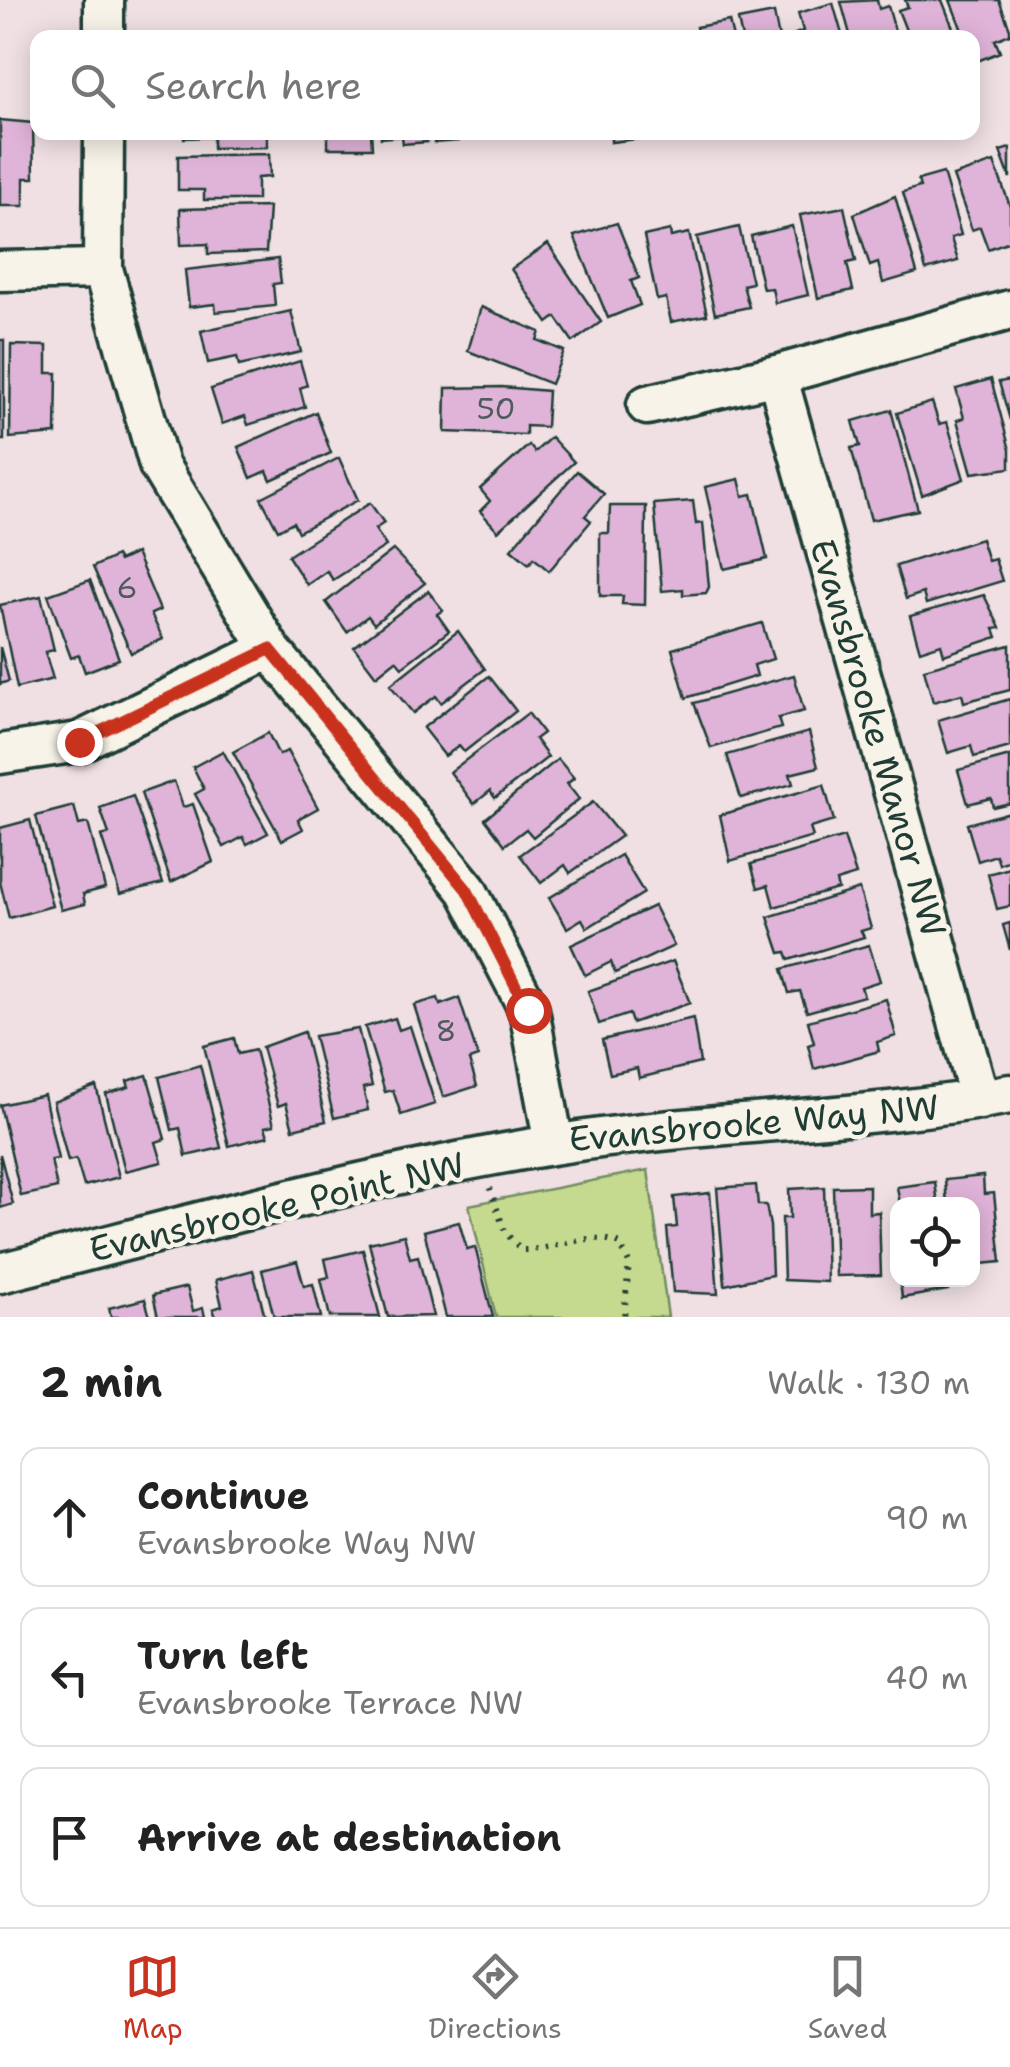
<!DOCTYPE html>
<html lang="en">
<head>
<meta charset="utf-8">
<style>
  body { margin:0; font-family:"Shantell Sans",sans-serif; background:#f2f2f2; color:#222 }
  .controls { position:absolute; right:30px; bottom:30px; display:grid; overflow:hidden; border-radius:20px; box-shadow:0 5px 25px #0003 }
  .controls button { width:90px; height:90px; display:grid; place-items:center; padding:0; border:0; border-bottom:2px solid #e0e0e0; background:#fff; color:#222; font:50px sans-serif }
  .stop { position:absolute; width:30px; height:30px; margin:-22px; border:8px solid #c8321e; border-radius:50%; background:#fff }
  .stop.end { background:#c8321e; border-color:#fff; box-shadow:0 2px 10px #0008 }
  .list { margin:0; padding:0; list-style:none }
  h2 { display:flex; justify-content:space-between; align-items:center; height:130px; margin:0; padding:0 40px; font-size:42px }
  h2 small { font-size:32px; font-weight:400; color:#767676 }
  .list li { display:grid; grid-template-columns:65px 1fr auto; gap:30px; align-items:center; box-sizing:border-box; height:140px; margin:0 20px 20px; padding:0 20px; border:2px solid #e0e0e0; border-radius:20px }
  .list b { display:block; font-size:38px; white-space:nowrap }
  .list p { margin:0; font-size:32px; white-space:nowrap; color:#767676 }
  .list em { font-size:32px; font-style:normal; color:#767676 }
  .icon { flex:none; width:55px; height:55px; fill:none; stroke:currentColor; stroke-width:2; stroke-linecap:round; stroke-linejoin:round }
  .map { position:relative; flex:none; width:1010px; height:1317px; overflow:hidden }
  .search { position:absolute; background:#fff; box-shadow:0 5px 25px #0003; left:30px; right:30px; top:30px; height:110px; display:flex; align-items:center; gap:25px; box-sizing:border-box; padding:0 35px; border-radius:20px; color:#767676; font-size:38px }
  .sheet { height:610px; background:#fff }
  nav { display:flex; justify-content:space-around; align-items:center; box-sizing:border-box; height:140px; border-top:2px solid #e0e0e0; background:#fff; font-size:28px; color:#767676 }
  nav a { display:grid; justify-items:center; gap:5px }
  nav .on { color:#c8321e }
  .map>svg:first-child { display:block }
  .green { fill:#c6da8f; stroke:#728c62; stroke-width:2.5 }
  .building { fill:#e0b4d9; stroke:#1f3d34; stroke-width:2.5 }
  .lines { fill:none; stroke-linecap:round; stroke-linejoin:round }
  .minor-casing { stroke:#1f3d34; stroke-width:45 }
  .path { stroke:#1f3d34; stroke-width:6; stroke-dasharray:2.5 8; stroke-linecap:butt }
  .minor { stroke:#f7f3e8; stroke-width:38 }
  .route { stroke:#c8321e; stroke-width:12 }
  .labels { text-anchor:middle; stroke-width:9; stroke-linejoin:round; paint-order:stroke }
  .number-label { font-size:30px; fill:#4f5b5d }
  .street-label { font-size:35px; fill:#1f3d34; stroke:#f7f3e8 }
</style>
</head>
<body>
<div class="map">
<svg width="1010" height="1317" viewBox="0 0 1010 1317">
  <rect width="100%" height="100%" fill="#f0e0e4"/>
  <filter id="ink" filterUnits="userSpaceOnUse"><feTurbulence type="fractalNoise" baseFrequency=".01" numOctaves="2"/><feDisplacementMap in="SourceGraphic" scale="20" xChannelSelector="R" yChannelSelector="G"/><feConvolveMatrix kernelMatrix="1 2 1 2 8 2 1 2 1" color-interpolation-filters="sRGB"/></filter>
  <g filter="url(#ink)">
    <path class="green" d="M648 1170 668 1317H496L469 1205Z"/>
    <g class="building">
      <path d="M877 0 879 9 888 6 897 38H851L841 2Z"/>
      <path d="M905 0H942L957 38H909L898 10 908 7Z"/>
      <path d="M950 0H999L1010 29V34L995 40 1000 52 975 62 972 38H965Z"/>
      <path d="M833 3 843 38H796L795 34 803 31 798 13Z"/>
      <path d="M774 13 779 38H742L738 20Z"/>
      <path d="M729 21 733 38H698L696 27Z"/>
      <path d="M0 120 33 123 34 178H24V206H0Z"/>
      <path d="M184 132H267V147L213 148V137L184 138Z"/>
      <path d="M328 132H371L372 148H328Z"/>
      <path d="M381 132H426L427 142 403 144 402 136 381 138Z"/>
      <path d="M433 132H457L458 141 434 143Z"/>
      <path d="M611 132H637L638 139 611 142Z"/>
      <path d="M1010 148V178L1000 151Z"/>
      <path d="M269 154 270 177 257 178V200H204V190H178V156Z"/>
      <path d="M994 162 1010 206V241L988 249 980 227 972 230 953 176Z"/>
      <path d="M943 173 961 235 951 238 958 261 926 270 903 192 920 187 918 180Z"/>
      <path d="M895 196 917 273 883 283 878 263 870 266 854 214Z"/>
      <path d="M269 207 266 252 208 254V244L181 245 180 209Z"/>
      <path d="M844 207 856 261 847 263 853 290 818 298 800 215Z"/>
      <path d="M617 223 639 278 631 281 640 305 608 318 574 236Z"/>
      <path d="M792 226 808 295 775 303 772 288 763 289 751 236Z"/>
      <path d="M739 227 752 283 743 285 749 307 715 314 697 237Z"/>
      <path d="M670 230 671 237 689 233 707 315 671 322 666 298 657 300 644 236Z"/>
      <path d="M548 244 601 322 573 342 556 317 548 323 511 269Z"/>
      <path d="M278 259 281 283 273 284 275 306 216 312 215 304 189 307 185 270Z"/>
      <path d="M481 307 540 332 537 340 564 351 551 384 468 351Z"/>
      <path d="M291 311 301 352 239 366 237 357 208 363 201 331Z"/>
      <rect x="0" y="340" width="4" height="100"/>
      <path d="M11 345 47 346V373H57L56 434 10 438Z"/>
      <path d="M300 361 307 385 300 388 305 407 248 425 245 416 222 424 211 389Z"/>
      <path d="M991 379 1010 450V468L972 473 957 420 964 418 956 389Z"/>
      <path d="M1010 380V420L999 382Z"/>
      <path d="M502 387 548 391 546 427 526 426V435L445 432 446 388Z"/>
      <path d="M932 402 939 424 947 422 964 479 922 495 897 413Z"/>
      <path d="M891 410 918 510 871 520 851 448 860 446 853 421Z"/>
      <path d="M316 412 331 453 271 480 267 471 251 478 238 447Z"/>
      <path d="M551 437 574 462 498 531 480 511 490 501 480 489 529 445 535 452Z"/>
      <path d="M339 458 358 500 298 532 293 522 278 530 261 498Z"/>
      <path d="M577 471 604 494 585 516 591 521 549 571 534 558 529 564 511 549Z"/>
      <path d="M739 479 743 496 752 494 767 559 724 569 705 487Z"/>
      <path d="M693 501 696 524 703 523 709 587 706 593 683 595V589L662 591 654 504Z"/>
      <path d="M370 503 384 523 375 529 386 546 333 580 327 571 307 585 288 556Z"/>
      <path d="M610 506H646L645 605 622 604 623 596H600V533H609Z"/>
      <path d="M981 539 988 561 995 559 1002 581 926 604 923 593 906 599 896 566Z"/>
      <path d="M393 550 425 583 374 624 368 616 347 632 326 602Z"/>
      <path d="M136 553 160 610 151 614 163 639 131 653 93 567 116 556 119 561Z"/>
      <path d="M90 580 119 659 85 672 79 655 71 658 48 595Z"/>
      <path d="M428 591 443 610 437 614 449 631 402 667 396 660 376 676 354 647Z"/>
      <path d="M984 595 1000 628 994 629 997 637 944 655 941 644 920 651 910 616Z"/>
      <path d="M41 596 54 650 45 652 53 679 17 688 0 605Z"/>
      <path d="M762 623 773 659 754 665 757 676 686 698 672 649Z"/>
      <path d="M458 631 485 669 441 703 436 696 413 713 390 685Z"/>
      <path d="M1010 645V690L964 702 962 694 933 702 924 669Z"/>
      <path d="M0 647 9 681 0 684Z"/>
      <path d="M794 675 804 711 778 718 781 728 711 748 694 703Z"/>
      <path d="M489 676 516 711 464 752 459 746 445 756 423 728Z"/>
      <path d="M1010 699V747L974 757 971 746 948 753 938 720Z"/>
      <path d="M528 713 543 733 535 739 548 757 495 798 490 791 474 804 450 772Z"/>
      <path d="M809 732 818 767 790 774 793 784 741 798 727 755Z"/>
      <path d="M268 733 279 755 287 751 318 808 298 819 303 829 282 840 233 752Z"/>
      <path d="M223 751 268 833 247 844 243 837 224 847 195 794 204 789 193 767Z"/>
      <path d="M1010 756V803L993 807 991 798 968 804 958 770Z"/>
      <path d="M558 759 574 778 567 784 579 799 533 837 526 829 505 845 485 819Z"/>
      <path d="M174 781 183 807 193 804 213 862 171 882 141 793Z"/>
      <path d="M824 785 834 821 810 828 813 837 730 861 720 815Z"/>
      <path d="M133 796 163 883 120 894 101 836 109 834 100 808Z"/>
      <path d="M593 802 621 836 570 873 565 865 541 883 520 855Z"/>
      <path d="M74 806 79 825 88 823 105 888 83 894 85 904 61 910 36 816Z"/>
      <path d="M1010 812V860L999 864 996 855 978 861 967 824Z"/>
      <path d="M30 820 52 906 9 918 0 882V828Z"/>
      <path d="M844 837 856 875 836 881 838 889 774 907 768 885 758 888 751 864Z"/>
      <path d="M621 855 644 893 587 928 582 919 567 928 549 898Z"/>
      <path d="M1010 868V906L997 909 988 874Z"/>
      <path d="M859 889 871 928 861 931 864 937 789 960 786 952 780 953 768 917Z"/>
      <path d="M654 906 674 946 615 973 611 962 585 975 571 945Z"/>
      <path d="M1010 923V950L1003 925Z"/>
      <path d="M869 945 880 981 861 987 864 996 807 1012 800 991 789 993 782 969Z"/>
      <path d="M673 961 690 1003 632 1023 629 1014 599 1024 588 991Z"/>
      <path d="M438 998 440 1005 459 998 478 1057 469 1060 477 1086 443 1097 414 1005Z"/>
      <path d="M886 999 896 1036 877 1042 879 1051 814 1069 808 1045 814 1043 808 1021Z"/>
      <path d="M395 1018 399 1030 410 1026 435 1104 401 1115 393 1090 385 1092 365 1027Z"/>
      <path d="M693 1018 700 1063 639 1078 637 1068 610 1074 602 1040Z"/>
      <path d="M358 1029 372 1086 363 1088 368 1110 334 1118 314 1036Z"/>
      <path d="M304 1032 326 1121 293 1129 286 1103 278 1106 262 1047Z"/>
      <path d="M234 1038 238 1054 255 1050 274 1125 265 1127 268 1136 229 1146 204 1046Z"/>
      <path d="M200 1065 221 1148 186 1156 180 1128 172 1130 159 1077Z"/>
      <path d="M147 1075 165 1139 156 1142 162 1162 125 1171 106 1094 129 1087 127 1081Z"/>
      <path d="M96 1086 119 1177 84 1186 76 1159 68 1161 53 1102Z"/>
      <path d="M44 1095 58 1159 51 1160 57 1188 21 1196 0 1105Z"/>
      <path d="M0 1154 13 1204 0 1208Z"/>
      <path d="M983 1176 984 1194 994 1193 1001 1262 980 1264 981 1271H972V1204H947L945 1180Z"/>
      <path d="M935 1182 938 1204H900L897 1187Z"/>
      <path d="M756 1185 758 1205H766L770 1226 772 1275 725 1285 717 1188Z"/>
      <path d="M869 1186V1213L879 1212 881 1275 836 1276 833 1187Z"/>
      <path d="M824 1187 827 1282 784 1280 782 1218H790L789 1189Z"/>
      <path d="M710 1193 718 1294 673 1292 667 1228 677 1227 674 1197Z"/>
      <path d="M898 1219V1260L893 1220Z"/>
      <path d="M459 1222 467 1249 475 1247 493 1317H446L424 1231Z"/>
      <path d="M404 1235 410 1258 418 1256 433 1316 388 1317 369 1243Z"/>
      <path d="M363 1250 380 1317H330L321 1279 329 1277 325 1259Z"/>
      <path d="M297 1261 304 1286 313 1284 321 1317H274L262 1270Z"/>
      <path d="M253 1270 265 1317H216L213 1309 222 1306 216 1280Z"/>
      <path d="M900 1280H946L948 1290 902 1298Z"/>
      <path d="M187 1287 193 1311 203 1308 205 1317H158L153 1295Z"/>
      <path d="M145 1299 150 1317H111L109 1308Z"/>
    </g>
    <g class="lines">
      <g class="minor-casing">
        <g id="minor">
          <path d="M104 38V0"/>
          <path d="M104 132 103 269 159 465 270 649 467 890 529 1010 554 1144"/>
          <path d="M0 271 103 269"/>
          <path d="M777 375 980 1100"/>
          <path d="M647 405 777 375 1010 310"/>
          <path d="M0 754 79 742 270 649"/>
          <path d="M0 1273C183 1227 366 1175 552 1145 704 1120 859 1122 1010 1094"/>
        </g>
      </g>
      <path class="path" d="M490 1188 505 1232 521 1250C556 1251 588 1229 620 1244L629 1263 624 1317"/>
      <use href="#minor" class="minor"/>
    </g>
  </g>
  <g class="lines" filter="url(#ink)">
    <path class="route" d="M79 742 270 649 467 890 528 1010"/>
  </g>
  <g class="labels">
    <g class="number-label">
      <text x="496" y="419">50</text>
      <text x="127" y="598">6</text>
      <text x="446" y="1041">8</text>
    </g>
    <g class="street-label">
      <text transform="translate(878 738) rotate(74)" y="12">Evansbrooke Manor NW</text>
      <text transform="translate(754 1123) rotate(-5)" y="12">Evansbrooke Way NW</text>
      <text transform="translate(277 1207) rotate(-13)" y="12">Evansbrooke Point NW</text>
    </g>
  </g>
</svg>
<div class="controls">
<button><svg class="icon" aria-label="locate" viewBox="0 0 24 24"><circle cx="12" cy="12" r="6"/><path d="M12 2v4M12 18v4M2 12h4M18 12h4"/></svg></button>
</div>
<div class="stop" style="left:528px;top:1010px"></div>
<div class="stop end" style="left:79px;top:742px"></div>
<div class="search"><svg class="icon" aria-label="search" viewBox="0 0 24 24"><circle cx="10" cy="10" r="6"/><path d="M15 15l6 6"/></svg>Search here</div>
</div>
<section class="sheet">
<h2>2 min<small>Walk · 130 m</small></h2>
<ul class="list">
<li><svg class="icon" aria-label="ahead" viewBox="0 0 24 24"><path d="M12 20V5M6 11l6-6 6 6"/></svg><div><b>Continue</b><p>Evansbrooke Way NW</p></div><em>90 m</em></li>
<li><svg class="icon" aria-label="left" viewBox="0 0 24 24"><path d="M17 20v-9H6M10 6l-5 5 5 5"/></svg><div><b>Turn left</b><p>Evansbrooke Terrace NW</p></div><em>40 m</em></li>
<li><svg class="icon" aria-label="arrive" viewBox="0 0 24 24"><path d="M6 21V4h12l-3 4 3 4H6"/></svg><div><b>Arrive at destination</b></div></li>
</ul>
</section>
<nav>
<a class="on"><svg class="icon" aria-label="map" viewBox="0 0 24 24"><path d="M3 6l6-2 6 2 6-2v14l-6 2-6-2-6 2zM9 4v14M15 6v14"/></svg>Map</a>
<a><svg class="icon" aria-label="directions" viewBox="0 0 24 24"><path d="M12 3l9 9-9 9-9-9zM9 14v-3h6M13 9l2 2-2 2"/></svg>Directions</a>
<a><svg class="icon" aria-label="saved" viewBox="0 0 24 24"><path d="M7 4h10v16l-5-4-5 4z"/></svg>Saved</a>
</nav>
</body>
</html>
